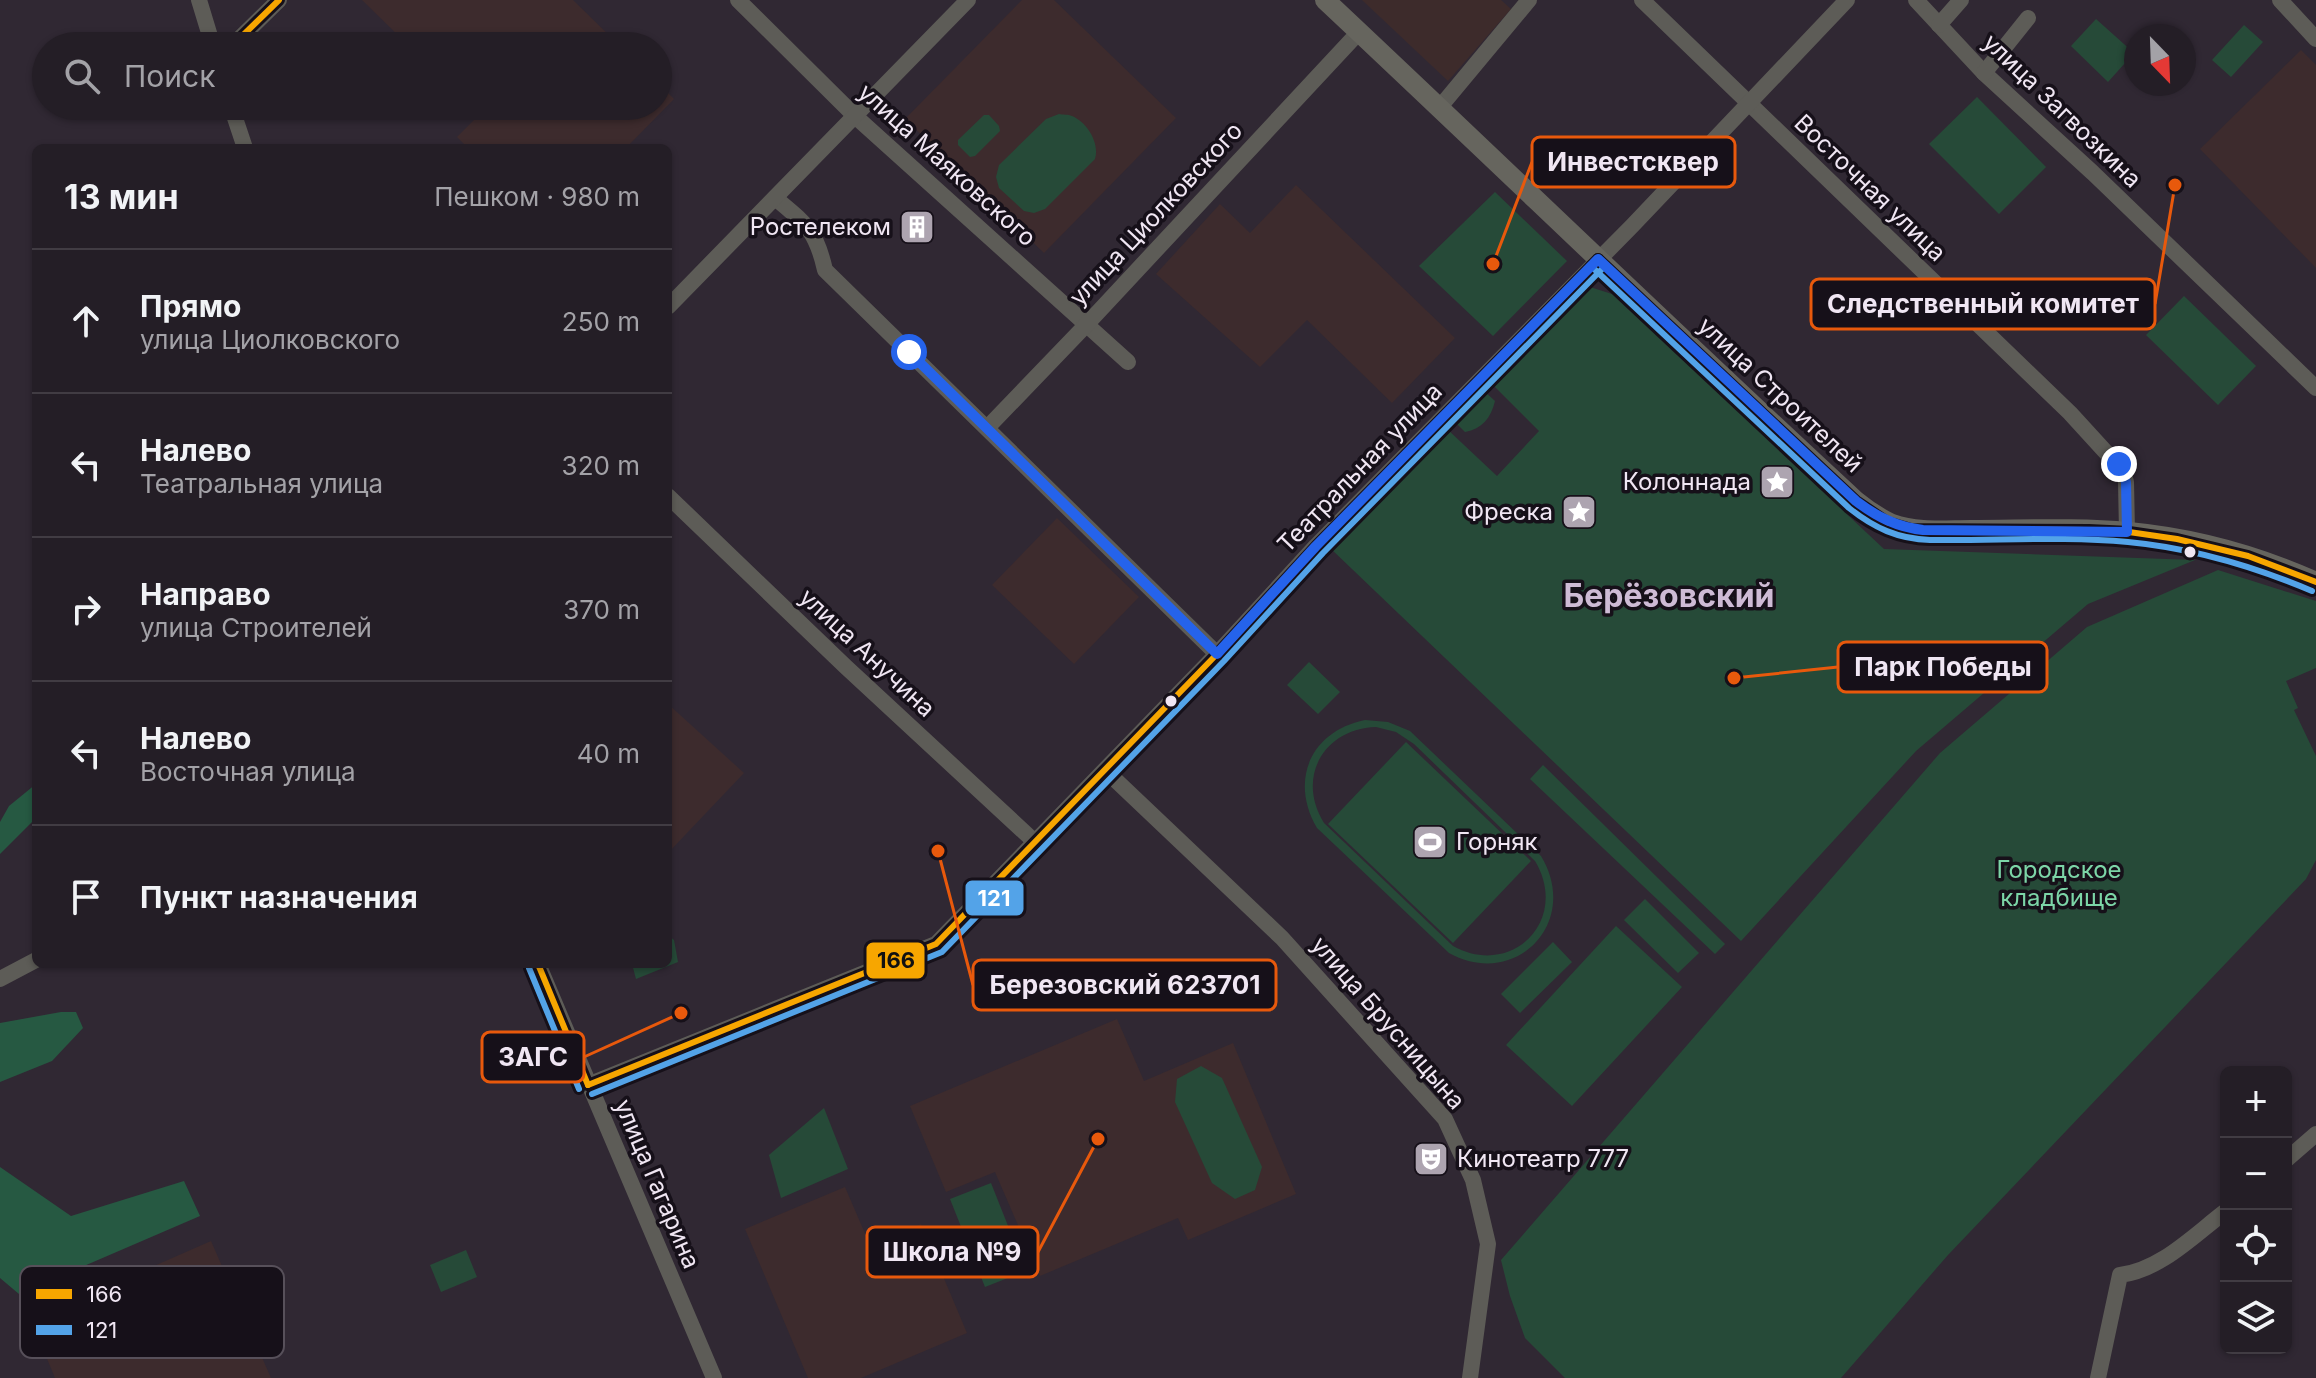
<!DOCTYPE html>
<html lang="ru">
<head>
<meta charset="utf-8">
<style>
  body { margin:0; font-family:Inter,sans-serif; background:#2c272e; color:#f1f3f6 }
  .controls { position:absolute; right:24px; bottom:24px; display:grid; overflow:hidden; border-radius:12px; box-shadow:0 2px 6px #0004 }
  .controls button { width:72px; height:72px; display:grid; place-items:center; padding:0; border:0; border-bottom:2px solid #413c43; background:#241e26; color:#f1f3f6; font:40px sans-serif }
  .compass { position:absolute; left:2124px; top:24px; width:72px; height:72px; border-radius:50%; background:#241e26; box-shadow:0 2px 6px #0004; rotate:157deg }
  .stop { position:absolute; width:24px; height:24px; margin:-18px; border:6px solid #2563eb; border-radius:50%; background:#fff }
  .stop.end { background:#2563eb; border-color:#fff; box-shadow:0 2px 8px #0008 }
  .list { margin:0; padding:0; list-style:none }
  h2 { display:flex; justify-content:space-between; align-items:center; height:104px; margin:0; padding:0 32px; font-size:34px }
  h2 small { font-size:26px; font-weight:400; color:#a3a2a7 }
  .list li { display:grid; grid-template-columns:52px 1fr auto; gap:24px; align-items:center; box-sizing:border-box; height:144px; padding:0 32px; border-top:2px solid #413c43 }
  .list b { display:block; font-size:30px; white-space:nowrap }
  .list p { margin:0; font-size:26px; white-space:nowrap; color:#a3a2a7 }
  .list em { font-size:26px; font-style:normal; color:#a3a2a7 }
  .icon { flex:none; width:44px; height:44px; fill:none; stroke:currentColor; stroke-width:2; stroke-linecap:round; stroke-linejoin:round }
  .map { position:relative; flex:none; width:2316px; height:1378px; overflow:hidden }
  .search { position:absolute; background:#241e26; box-shadow:0 2px 6px #0004; left:32px; top:32px; width:640px; height:88px; display:flex; align-items:center; gap:20px; box-sizing:border-box; padding:0 28px; border-radius:44px; color:#a3a2a7; font-size:30px }
  .panel { position:absolute; background:#241e26; box-shadow:0 2px 6px #0004; left:32px; top:144px; width:640px; height:824px; border-radius:12px }
  .map>svg:first-child { display:block }
  .commercial { fill:#3d2b2b }
  .education { fill:#3d2b2d }
  .green { fill:#264a38; fill-rule:evenodd }
  .forest { fill:#265942 }
  .lines { fill:none; stroke-linecap:round; stroke-linejoin:round }
  .minor { stroke:#5d5c57; stroke-width:16 }
  .major { stroke:#66655e; stroke-width:20 }
  .bus-1-casing { stroke:#161019; stroke-width:12 }
  .bus-2-casing { stroke:#161019; stroke-width:12 }
  .bus-1 { stroke:#f7a600; stroke-width:6 }
  .bus-2 { stroke:#53a3e8; stroke-width:6 }
  .route { stroke:#2563eb; stroke-width:10 }
  .bus-dot { fill:#f0e6f3; stroke:#161019; stroke-width:3 }
  .labels { text-anchor:middle; stroke-width:7; stroke-linejoin:round; paint-order:stroke }
  .street-label { font-size:24px; fill:#f0e6f3; stroke:#161019 }
  .poi-label { font-size:24px; fill:#f0e6f3; stroke:#161019; text-anchor:end }
  .park-label { font-size:24px; fill:#7cd5a7; stroke:#161019 }
  .district-label { font-size:32px; font-weight:bold; fill:#cebbd5; stroke:#161019 }
  .key { fill:#161019; stroke:#57505a; stroke-width:2 }
  .key-label { font-size:22px; fill:#f0e6f3 }
  .leader { fill:none; stroke:#e8590c; stroke-width:3 }
  .callout-dot { fill:#e8590c; stroke:#161019; stroke-width:3 }
  .callout { fill:#161019; stroke:#e8590c; stroke-width:3 }
  .callout-label { font-size:26px; text-anchor:middle; font-weight:bold; fill:#f0e6f3 }
  .line-badge { stroke:#161019; stroke-width:3 }
  .badge-label { font-size:22px; text-anchor:middle; font-weight:bold; fill:#fff }
  .pale-badge-label { font-size:22px; text-anchor:middle; font-weight:bold; fill:#111 }
</style>
</head>
<body>
<div class="map">
<svg width="2316" height="1378" viewBox="0 0 2316 1378">
  <rect width="100%" height="100%" fill="#302833"/>
  <path class="commercial" d="M1362 0H1501L1511 9 1448 81Z"/>
  <g class="education">
    <path d="M362 0H573L620 46H409Z"/>
    <path d="M1022 0H1054L1176 118 1044 253 905 119Z"/>
    <path d="M2301 50 2316 65V268L2200 149Z"/>
    <path d="M658 83 674 99 626 148H468L457 137 479 115 470 106H658Z"/>
    <path d="M1296 185 1455 338 1392 403 1307 320 1260 367 1156 274 1220 204 1250 233Z"/>
    <path d="M1057 518 1139 597 1074 664 992 585Z"/>
    <path d="M668 704 744 773 668 853Z"/>
    <path d="M1117 1019 1144 1081 1233 1043 1296 1194 1188 1240 1178 1218 1040 1276 995 1172 946 1192 910 1106Z"/>
    <path d="M845 1187 870 1245 921 1224 967 1333 861 1378H808L745 1229Z"/>
    <path d="M211 1241 271 1378H55L31 1320Z"/>
  </g>
  <g class="green">
    <path d="M2096 19 2134 53 2108 82 2071 46Z"/>
    <path d="M2244 25 2263 42 2231 77 2212 60Z"/>
    <path d="M1977 97 2046 167 1999 214 1929 144Z"/>
    <path d="M1059 114C1063 115 1068 114 1072 116 1087 122 1100 143 1095 159L1045 209 1034 213 1024 211 999 188 996 177 999 165 1046 119Z"/>
    <path d="M984 115H989L999 126 1000 131 975 156 970 157 958 145V140Z"/>
    <path d="M1495 192 1567 261 1493 336 1419 266Z"/>
    <path d="M1590 287 1612 294 1884 549 2195 560 2088 604 1916 751 1741 941 1329 547 1446 428 1497 476 1539 431 1490 382Z"/>
    <path d="M2184 296 2256 366 2218 405 2146 335Z"/>
    <path d="M1484 391 1495 401C1491 418 1482 429 1465 432L1454 421Z"/>
    <path d="M2218 570 2316 601V668L2286 681 2298 708 2294 710 2316 756V860L2306 879 1948 1255 1841 1378H1565L1525 1338 1510 1296 1501 1260 1940 753 2087 627Z"/>
    <path d="M1309 662 1340 692 1318 714 1287 685Z"/>
    <path d="M1365 720 1388 722 1410 731 1541 856C1581 922 1516 990 1449 953L1317 828C1289 780 1311 731 1365 720ZM1376 727 1396 732 1414 744 1535 861C1570 919 1513 979 1453 946L1324 823C1296 778 1323 729 1376 727Z"/>
    <path d="M1406 742 1531 861 1453 943 1328 824Z"/>
    <path d="M1543 765 1725 944 1715 954 1530 779Z"/>
    <path d="M1645 899 1699 953 1678 973 1624 920Z"/>
    <path d="M1616 926 1682 987 1572 1106 1506 1045Z"/>
    <path d="M668 935 674 940 678 962 636 979 632 964H668Z"/>
    <path d="M1553 942 1572 962 1520 1013 1501 994Z"/>
    <path d="M1201 1066 1222 1078 1262 1167 1255 1190 1235 1199 1212 1183 1175 1102 1177 1079Z"/>
    <path d="M824 1108 848 1169 781 1198 769 1155Z"/>
    <path d="M991 1183 1026 1271 985 1287 950 1199Z"/>
    <path d="M466 1250 477 1277 441 1292 430 1265Z"/>
  </g>
  <g class="forest">
    <path d="M36 784V818L0 854V822L9 806Z"/>
    <path d="M61 1012H76L83 1028 52 1061 0 1082V1023Z"/>
    <path d="M0 1167 71 1216 184 1181 200 1216 19 1294 0 1278Z"/>
  </g>
  <g class="lines">
    <g class="minor">
      <path d="M199 0 213 46"/>
      <path d="M738 0 856 117 1128 362"/>
      <path d="M1642 0 2070 413 2123 471 2126 482 2127 532"/>
      <path d="M1916 0 1984 73 2093 173 2316 388"/>
      <path d="M2280 0 2316 39"/>
      <path d="M1939 25 1961 0"/>
      <path d="M232 46 279 0"/>
      <path d="M1984 73 2028 18"/>
      <path d="M231 106 245 148"/>
      <path d="M1440 107 1529 0"/>
      <path d="M775 198C806 224 816 230 825 270L1217 654"/>
      <path d="M668 307 968 0"/>
      <path d="M987 428 1087 324 1359 32"/>
      <path d="M668 496 846 667 1035 842"/>
      <path d="M1105 770 1282 938 1445 1119 1473 1180 1488 1244 1470 1378"/>
      <path d="M538 964 714 1378"/>
      <path d="M0 979 36 960"/>
      <path d="M588 1085 936 944 1217 654 1316 546 1632 226 1847 0"/>
      <path d="M2286 1160 2316 1134"/>
      <path d="M2098 1378 2120 1275C2161 1270 2194 1235 2226 1211"/>
    </g>
    <path class="major" d="M1325 0C1503 167 1677 336 1856 501 1867 510 1879 518 1892 524 1917 533 1945 530 1970 530 2023 530 2076 527 2129 532 2192 538 2258 556 2316 582"/>
    <g class="bus-1-casing">
      <g id="bus-1">
        <path d="M232 46 279 0"/>
        <path d="M1598 259 1856 501 1887 522 1911 529 2089 530 2129 532 2177 539 2248 556 2316 582"/>
        <path d="M538 964 588 1085"/>
        <path d="M588 1085 936 944 1217 654 1316 546 1598 259"/>
      </g>
    </g>
    <g class="bus-2-casing">
      <g id="bus-2">
        <path d="M1591 266 1849 508C1874 528 1898 539 1930 540 1996 541 2062 536 2128 542 2192 548 2253 566 2312 591"/>
        <path d="M529 968 579 1089"/>
        <path d="M592 1094 942 952 1224 661 1323 553 1605 266"/>
      </g>
    </g>
    <use href="#bus-1" class="bus-1"/>
    <use href="#bus-2" class="bus-2"/>
  </g>
  <g class="lines">
    <path class="route" d="M909 352 1217 654 1316 546 1598 259 1856 501C1877 517 1897 527 1923 530L2127 532 2126 482 2119 464"/>
  </g>
  <defs>
    <g id="building-square" transform="scale(1.8)"><rect x="-9" y="-9" width="18" height="18" rx="4" fill="#ada4b0" stroke="#161019"/><path d="M-4-6H4V6H1V3H-1V6H-4ZM-2.5-4.3h1.7v1.8h-1.7ZM.8-4.3h1.7v1.8H.8ZM-2.5-1h1.7V.8h-1.7ZM.8-1h1.7V.8H.8Z" fill="#fff"/></g>
    <g id="sight-square" transform="scale(1.8)"><rect x="-9" y="-9" width="18" height="18" rx="4" fill="#ada4b0" stroke="#161019"/><path d="M0-6L1.8-2.2L6-1.7L2.9 1.2L3.7 5.4L0 3.3L-3.7 5.4L-2.9 1.2L-6-1.7L-1.8-2.2Z" fill="#fff"/></g>
    <g id="stadium-square" transform="scale(1.8)"><rect x="-9" y="-9" width="18" height="18" rx="4" fill="#ada4b0" stroke="#161019"/><path d="M0-5a6.5 5 0 1 0 0 10a6.5 5 0 1 0 0-10ZM-3.5-1.8h7v3.6h-7Z" fill="#fff"/></g>
    <g id="theatre-square" transform="scale(1.8)"><rect x="-9" y="-9" width="18" height="18" rx="4" fill="#ada4b0" stroke="#161019"/><path d="M-5-5.5Q0-4 5-5.5V0Q5 5 0 6Q-5 5-5 0ZM-3.3-2.5H-1v1.5H-3.3ZM1-2.5H3.3v1.5H1ZM-2.8 1Q0 5.5 2.8 1Z" fill="#fff"/></g>
  </defs>
  <g fill-rule="evenodd">
    <use href="#building-square" x="917" y="227"/>
    <use href="#sight-square" x="1777" y="482"/>
    <use href="#sight-square" x="1579" y="512"/>
    <use href="#stadium-square" x="1430" y="842"/>
    <use href="#theatre-square" x="1431" y="1159"/>
  </g>
  <g class="bus-dot">
    <circle cx="2190" cy="552" r="7"/>
    <circle cx="1171" cy="701" r="7"/>
  </g>
  <g class="labels">
    <g class="street-label">
      <text transform="translate(2062 111) rotate(44)" y="8">улица Загвозкина</text>
      <text transform="translate(947 165) rotate(42)" y="8">улица Маяковского</text>
      <text transform="translate(1870 188) rotate(44)" y="8">Восточная улица</text>
      <text transform="translate(1156 214) rotate(-47)" y="8">улица Циолковского</text>
      <text transform="translate(1780 395) rotate(43)" y="8">улица Строителей</text>
      <text transform="translate(1360 468) rotate(-46)" y="8">Театральная улица</text>
      <text transform="translate(867 653) rotate(43)" y="8">улица Анучина</text>
      <text transform="translate(1388 1023) rotate(49)" y="8">улица Брусницына</text>
      <text transform="translate(657 1184) rotate(67)" y="8">улица Гагарина</text>
    </g>
    <g class="poi-label">
      <text x="891" y="235">Ростелеком</text>
      <text x="1751" y="490">Колоннада</text>
      <text x="1553" y="520">Фреска</text>
      <text x="1456" y="850" text-anchor="start">Горняк</text>
      <text x="1457" y="1167" text-anchor="start">Кинотеатр 777</text>
    </g>
    <g class="park-label">
      <text x="2059" y="878">Городское<tspan x="2059" dy="28">кладбище</tspan></text>
    </g>
    <g class="district-label">
      <text x="1669" y="607">Берёзовский</text>
    </g>
  </g>
  <rect x="20" y="1266" width="264" height="92" rx="12" class="key"/>
  <rect x="36" y="1289" width="36" height="10" fill="#f7a600"/>
  <rect x="36" y="1325" width="36" height="10" fill="#53a3e8"/>
  <g class="key-label">
    <text x="86" y="1302">166</text>
    <text x="86" y="1338">121</text>
  </g>
  <path class="leader" d="M1493 264L1532 162M2175 185L2155 304M1734 678L1838 667M938 851L973 985M681 1013L584 1057M1098 1139L1038 1252"/>
  <g class="callout-dot">
    <circle cx="1493" cy="264" r="8"/>
    <circle cx="2175" cy="185" r="8"/>
    <circle cx="1734" cy="678" r="8"/>
    <circle cx="938" cy="851" r="8"/>
    <circle cx="681" cy="1013" r="8"/>
    <circle cx="1098" cy="1139" r="8"/>
  </g>
  <g class="callout">
    <rect x="1532" y="137" width="203" height="50" rx="8"/>
    <rect x="1811" y="279" width="344" height="50" rx="8"/>
    <rect x="1838" y="642" width="209" height="50" rx="8"/>
    <rect x="973" y="960" width="303" height="50" rx="8"/>
    <rect x="482" y="1032" width="102" height="50" rx="8"/>
    <rect x="867" y="1227" width="171" height="50" rx="8"/>
  </g>
  <g class="callout-label">
    <text x="1633" y="171">Инвестсквер</text>
    <text x="1983" y="313">Следственный комитет</text>
    <text x="1943" y="676">Парк Победы</text>
    <text x="1125" y="994">Березовский 623701</text>
    <text x="533" y="1066">ЗАГС</text>
    <text x="952" y="1261">Школа №9</text>
  </g>
  <g class="line-badge">
    <rect x="964" y="879" width="61" height="38" rx="8" fill="#53a3e8"/>
    <rect x="865" y="941" width="61" height="39" rx="8" fill="#f7a600"/>
  </g>
  <g class="badge-label">
    <text x="994" y="906">121</text>
  </g>
  <g class="pale-badge-label">
    <text x="896" y="968">166</text>
  </g>
</svg>
<div class="controls">
<button>+</button>
<button>−</button>
<button><svg class="icon" aria-label="locate" viewBox="0 0 24 24"><circle cx="12" cy="12" r="6"/><path d="M12 2v4M12 18v4M2 12h4M18 12h4"/></svg></button>
<button><svg class="icon" aria-label="layers" viewBox="0 0 24 24"><path d="M12 4l9 5-9 5-9-5zM3 14l9 5 9-5"/></svg></button>
</div>
<svg class="compass" viewBox="-18 -18 36 36"><path d="M0-13l5 13h-10z" fill="#e53935"/><path d="M0 13l5-13h-10z" fill="#a3a2a7"/></svg>
<div class="stop" style="left:909px;top:352px"></div>
<div class="stop end" style="left:2119px;top:464px"></div>
<div class="search"><svg class="icon" aria-label="search" viewBox="0 0 24 24"><circle cx="10" cy="10" r="6"/><path d="M15 15l6 6"/></svg>Поиск</div>
<section class="panel">
<h2>13 мин<small>Пешком · 980 m</small></h2>
<ul class="list">
<li><svg class="icon" aria-label="ahead" viewBox="0 0 24 24"><path d="M12 20V5M6 11l6-6 6 6"/></svg><div><b>Прямо</b><p>улица Циолковского</p></div><em>250 m</em></li>
<li><svg class="icon" aria-label="left" viewBox="0 0 24 24"><path d="M17 20v-9H6M10 6l-5 5 5 5"/></svg><div><b>Налево</b><p>Театральная улица</p></div><em>320 m</em></li>
<li><svg class="icon" aria-label="right" viewBox="0 0 24 24"><path d="M7 20v-9h11M14 6l5 5-5 5"/></svg><div><b>Направо</b><p>улица Строителей</p></div><em>370 m</em></li>
<li><svg class="icon" aria-label="left" viewBox="0 0 24 24"><path d="M17 20v-9H6M10 6l-5 5 5 5"/></svg><div><b>Налево</b><p>Восточная улица</p></div><em>40 m</em></li>
<li><svg class="icon" aria-label="arrive" viewBox="0 0 24 24"><path d="M6 21V4h12l-3 4 3 4H6"/></svg><div><b>Пункт назначения</b></div></li>
</ul>
</section>
</div>
</body>
</html>
